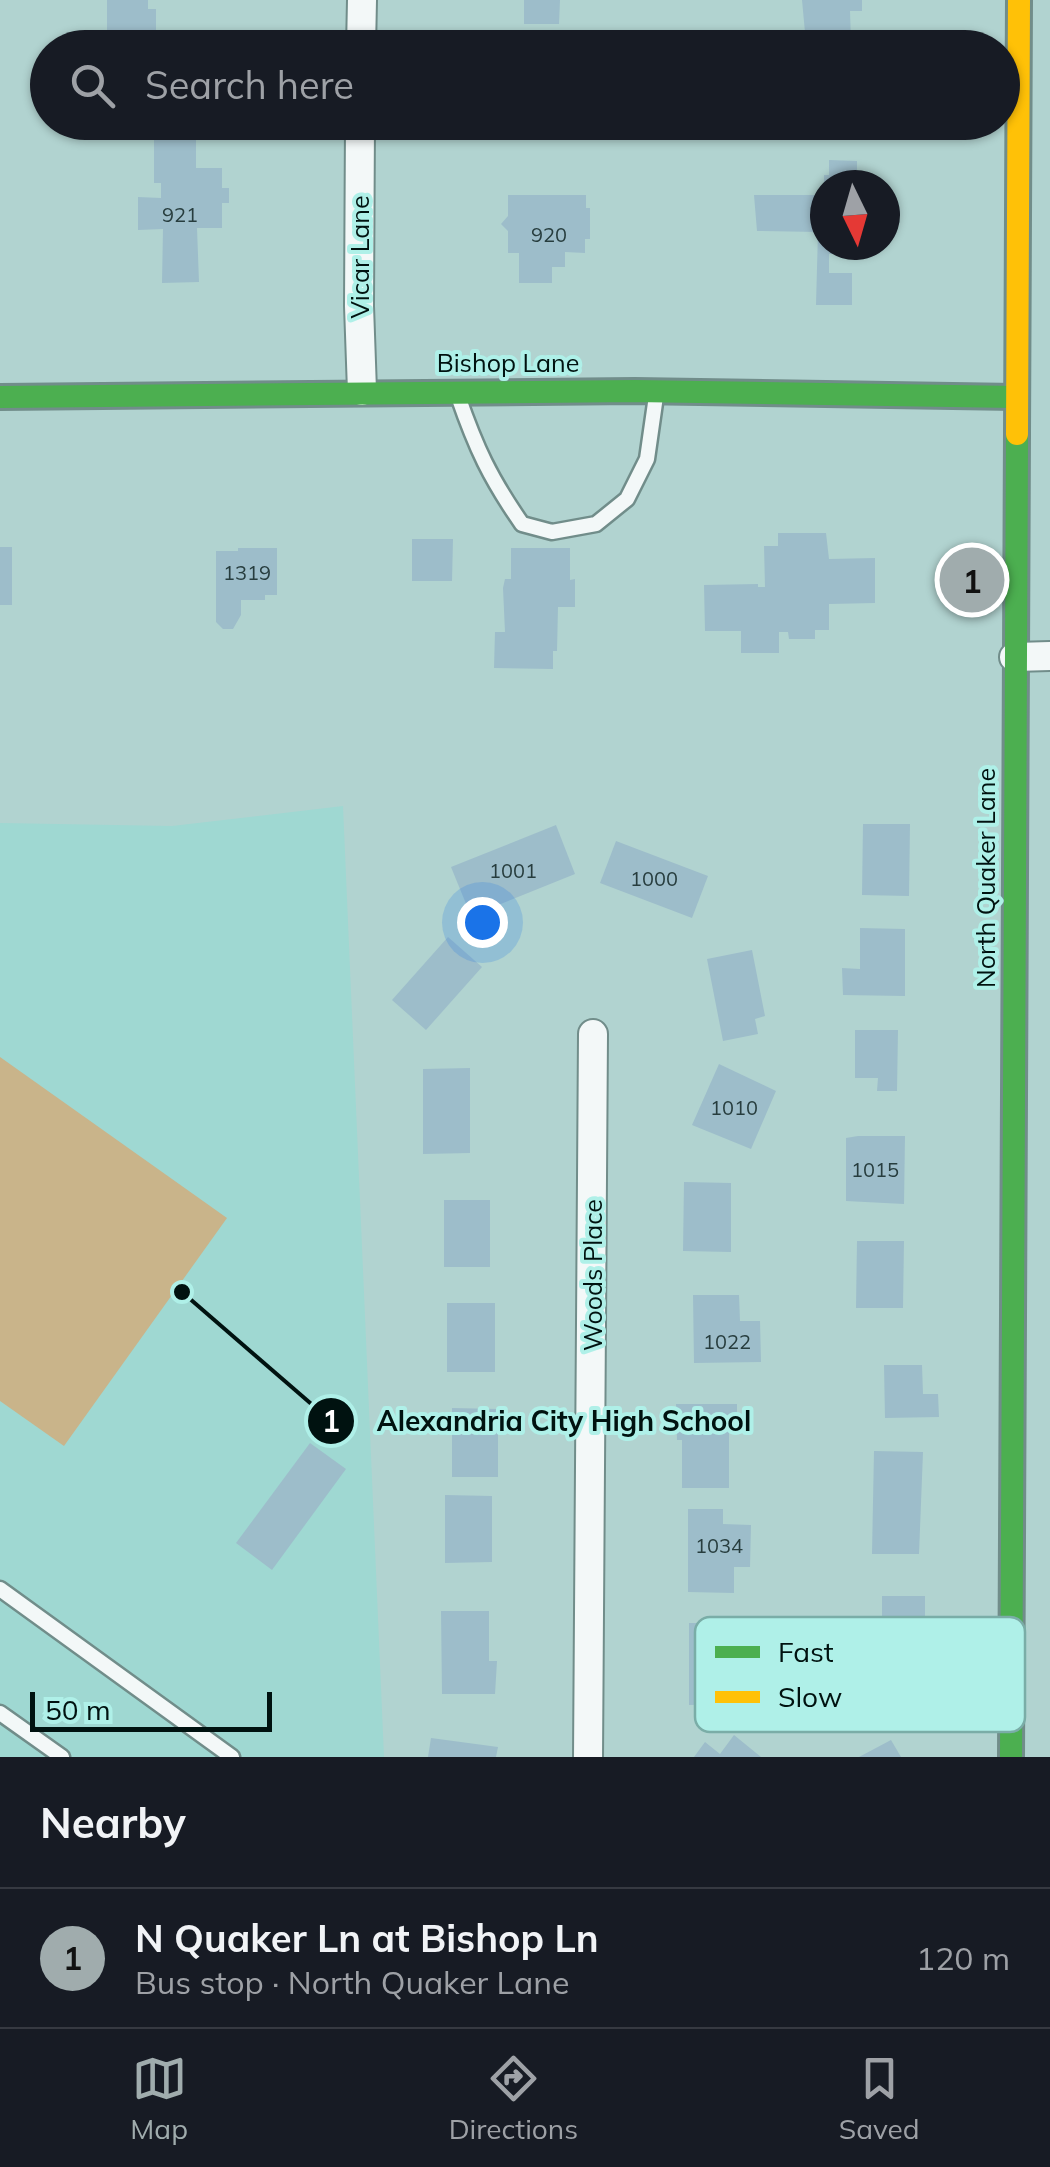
<!DOCTYPE html>
<html lang="en">
<head>
<meta charset="utf-8">
<style>
  body { margin:0; font-family:Mulish,sans-serif; background:#242831; color:#f1f3f6 }
  .compass { position:absolute; left:810px; top:170px; width:90px; height:90px; border-radius:50%; background:#171b24; box-shadow:0 2px 8px #0004; rotate:175deg }
  .scale { position:absolute; left:30px; bottom:25px; width:242px; box-sizing:border-box; padding-left:10px; border:5px solid #001210; border-top:0; font-size:28px; line-height:35px; white-space:nowrap; color:#001210; -webkit-text-stroke:8px #aff0e8; paint-order:stroke }
  .you { position:absolute; left:482px; top:922px; width:35px; height:35px; margin:-25px; border:8px solid #fff; border-radius:50%; background:#1a73e8; box-shadow:0 0 0 15px #1a73e833 }
  .badge { display:grid; place-items:center; width:65px; height:65px; border-radius:50%; background:#a0acad; color:#111; font-size:32px; font-weight:700 }
  .pin { position:absolute; translate:-50% -50%; border:5px solid #fff; box-shadow:0 2px 10px #0006 }
  .list { margin:0; padding:0; list-style:none }
  h2 { display:flex; justify-content:space-between; align-items:center; height:130px; margin:0; padding:0 40px; font-size:42px }
  h2 small { font-size:32px; font-weight:400; color:#9ea1a6 }
  .list li { display:grid; grid-template-columns:65px 1fr auto; gap:30px; align-items:center; box-sizing:border-box; height:140px; padding:0 40px; border-top:2px solid #363941 }
  .list b { display:block; font-size:38px; white-space:nowrap }
  .list p { margin:0; font-size:32px; white-space:nowrap; color:#9ea1a6 }
  .list em { font-size:32px; font-style:normal; color:#9ea1a6 }
  .icon { flex:none; width:55px; height:55px; fill:none; stroke:currentColor; stroke-width:2; stroke-linecap:round; stroke-linejoin:round }
  .map { position:relative; flex:none; width:1050px; height:1757px; overflow:hidden }
  .search { position:absolute; background:#171b24; box-shadow:0 2px 8px #0004; left:30px; right:30px; top:30px; height:110px; display:flex; align-items:center; gap:25px; box-sizing:border-box; padding:0 35px; border-radius:55px; color:#9ea1a6; font-size:38px }
  .sheet { height:270px; background:#171b24 }
  nav { display:flex; justify-content:space-around; align-items:center; box-sizing:border-box; height:140px; border-top:2px solid #363941; background:#171b24; font-size:28px; color:#9ea1a6 }
  nav a { display:grid; justify-items:center; gap:5px }
  nav .on { color:#a0acad }
  .map>svg:first-child { display:block }
  .built { fill:#9fd8d2 }
  .green { fill:#c9b48a }
  .building { fill:#9dbdca }
  .lines { fill:none; stroke-linecap:round; stroke-linejoin:round }
  .lane-casing { stroke:#718d8a; stroke-width:19 }
  .street-casing { stroke:#718d8a; stroke-width:32 }
  .fast-casing { stroke:#718d8a; stroke-width:28 }
  .slow-casing { stroke:#718d8a; stroke-width:28 }
  .lane { stroke:#f3f8f8; stroke-width:14 }
  .street { stroke:#f3f8f8; stroke-width:28 }
  .fast { stroke:#4caf50; stroke-width:22 }
  .slow { stroke:#ffc107; stroke-width:22 }
  .labels { text-anchor:middle; stroke-width:8; stroke-linejoin:round; paint-order:stroke }
  .number-label { font-size:20px; fill:#273d3e }
  .street-label { font-size:25px; fill:#001210; stroke:#aff0e8 }
  .key { fill:#aff0e8; stroke:#7aada7; stroke-width:2.5 }
  .key-label { font-size:28px; fill:#001210 }
  .leader { fill:none; stroke:#001210; stroke-width:4 }
  .callout-dot { fill:#001210; stroke:#aff0e8; stroke-width:4 }
  .mark-label { font-size:30px; text-anchor:middle; font-weight:bold; fill:#fff }
  .callout-label { font-size:28px; text-anchor:middle; font-weight:bold; fill:#001210; stroke:#aff0e8; stroke-width:8; stroke-linejoin:round; paint-order:stroke }
</style>
</head>
<body>
<div class="map">
<svg width="1050" height="1757" viewBox="0 0 1050 1757">
  <rect width="100%" height="100%" fill="#b1d3d0"/>
  <path class="built" d="M343 806 384 1757H0V823L172 826Z"/>
  <path class="green" d="M0 1057 227 1218 64 1446 0 1401Z"/>
  <g class="building">
    <path d="M107 0H148V9H156V36H107Z"/>
    <path d="M524 0H560L559 24H524Z"/>
    <path d="M802 0H862V11H850L851 43H806Z"/>
    <path d="M154 132H196V168H222V188H229V203H222V228H197L199 282 162 283 163 229 138 230V197L161 198V183H154Z"/>
    <path d="M829 160 857 161V175H864V185H824V175H829Z"/>
    <path d="M508 195H586V208H590V239H585V253L565 252V267H552V283H519V253H508V231L501 224 508 216Z"/>
    <path d="M754 195H825V245H855V254H829V273H852V305H816L818 232 757 231Z"/>
    <path d="M778 533H826L829 559 875 558V603L829 604V630H815V639H789L788 632H779V653H741V631H705L704 585 758 584V587H765L764 546H778Z"/>
    <path d="M412 539H453L452 581H412Z"/>
    <rect x="0" y="547" width="12" height="58"/>
    <path d="M238 548H277V595H265V600H241V615L233 629H223L216 622V551H238Z"/>
    <path d="M511 548H570V580L575 579V607H558L557 651H553V669L494 668 495 632H505L503 588 505 579H511Z"/>
    <path d="M863 824H910L909 896 862 895Z"/>
    <path d="M556 825 575 874 471 916 451 867Z"/>
    <path d="M616 841 708 876 692 918 600 883Z"/>
    <path d="M860 928 905 929V996L843 995 842 968 860 969Z"/>
    <path d="M448 937 482 967 426 1030 392 1000Z"/>
    <path d="M752 950 765 1016 755 1019 758 1034 723 1041 707 959Z"/>
    <path d="M855 1030H898L897 1091H877L878 1078H855Z"/>
    <path d="M719 1064 776 1091 751 1149 692 1125Z"/>
    <path d="M470 1068V1153L423 1154V1069Z"/>
    <path d="M858 1136H905L904 1204 846 1201V1138Z"/>
    <path d="M684 1182 731 1183V1252L683 1251Z"/>
    <rect x="444" y="1200" width="46" height="67"/>
    <path d="M857 1241H904L903 1308H856Z"/>
    <path d="M693 1295H739L740 1321H760L761 1362 694 1363Z"/>
    <rect x="447" y="1303" width="48" height="69"/>
    <path d="M884 1365H922L923 1394H938L939 1417 885 1418Z"/>
    <path d="M676 1404H737V1426H729V1488H682V1440H677Z"/>
    <path d="M452 1408 498 1409V1477H452Z"/>
    <path d="M310 1443 346 1469 272 1570 236 1543Z"/>
    <path d="M874 1451 923 1452 919 1554H872Z"/>
    <path d="M445 1495 492 1496V1562L445 1563Z"/>
    <path d="M688 1509H723V1524L751 1525 750 1567H734V1593L688 1592Z"/>
    <rect x="882" y="1596" width="43" height="72"/>
    <path d="M441 1611H489V1661H497L495 1694H442Z"/>
    <path d="M689 1623H735V1640L758 1641V1683H735V1704L689 1705Z"/>
    <path d="M734 1735 761 1757H694L705 1742 720 1754Z"/>
    <path d="M431 1738 498 1747 496 1757H428Z"/>
    <path d="M891 1740 901 1757H859Z"/>
  </g>
  <g class="lines">
    <g class="lane-casing">
      <g id="lane">
        <path d="M458 396C476 448 490 478 522 524L552 532 596 524 627 499 647 459 656 396"/>
        <path d="M0 1589 232 1757"/>
        <path d="M0 1713 62 1757"/>
      </g>
    </g>
    <g class="street-casing">
      <g id="street">
        <path d="M361 48 362 0"/>
        <path d="M360 122 359 306 362 391"/>
        <path d="M1014 657 1050 656"/>
        <path d="M588 1757 593 1034"/>
      </g>
    </g>
    <g class="fast-casing">
      <g id="fast">
        <path d="M0 397 635 391 1016 397"/>
        <path d="M1011 1757 1017 434"/>
      </g>
    </g>
    <g class="slow-casing">
      <path id="slow" d="M1017 434 1019 0"/>
    </g>
    <use href="#lane" class="lane"/>
    <use href="#street" class="street"/>
    <use href="#fast" class="fast"/>
    <use href="#slow" class="slow"/>
  </g>
  <g class="labels">
    <g class="number-label">
      <text x="180" y="222">921</text>
      <text x="549" y="242">920</text>
      <text x="247" y="580">1319</text>
      <text x="513" y="878">1001</text>
      <text x="654" y="886">1000</text>
      <text x="734" y="1115">1010</text>
      <text x="875" y="1177">1015</text>
      <text x="727" y="1349">1022</text>
      <text x="719" y="1553">1034</text>
    </g>
    <g class="street-label">
      <text transform="translate(360 257) rotate(-90)" y="9">Vicar Lane</text>
      <text x="508" y="372">Bishop Lane</text>
      <text transform="translate(986 878) rotate(-90)" y="9">North Quaker Lane</text>
      <text transform="translate(593 1275) rotate(-90)" y="9">Woods Place</text>
    </g>
  </g>
  <rect x="695" y="1617" width="330" height="115" rx="15" class="key"/>
  <rect x="715" y="1646" width="45" height="12" fill="#4caf50"/>
  <rect x="715" y="1691" width="45" height="12" fill="#ffc107"/>
  <g class="key-label">
    <text x="778" y="1662">Fast</text>
    <text x="778" y="1707">Slow</text>
  </g>
  <path class="leader" d="M182 1292L331 1421"/>
  <g class="callout-dot">
    <circle cx="182" cy="1292" r="10"/>
    <circle cx="331" cy="1421" r="25"/>
  </g>
  <g class="mark-label">
    <text x="331" y="1432">1</text>
  </g>
  <g class="callout-label">
    <text x="564" y="1431">Alexandria City High School</text>
  </g>
</svg>
<svg class="compass" viewBox="-18 -18 36 36"><path d="M0-13l5 13h-10z" fill="#e53935"/><path d="M0 13l5-13h-10z" fill="#9ea1a6"/></svg>
<div class="scale">50 m</div>
<div class="you"></div>
<div class="pin badge" style="left:972px;top:580px">1</div>
<div class="search"><svg class="icon" aria-label="search" viewBox="0 0 24 24"><circle cx="10" cy="10" r="6"/><path d="M15 15l6 6"/></svg>Search here</div>
</div>
<section class="sheet">
<h2>Nearby<small></small></h2>
<ul class="list">
<li><span class="badge">1</span><div><b>N Quaker Ln at Bishop Ln</b><p>Bus stop · North Quaker Lane</p></div><em>120 m</em></li>
</ul>
</section>
<nav>
<a class="on"><svg class="icon" aria-label="map" viewBox="0 0 24 24"><path d="M3 6l6-2 6 2 6-2v14l-6 2-6-2-6 2zM9 4v14M15 6v14"/></svg>Map</a>
<a><svg class="icon" aria-label="directions" viewBox="0 0 24 24"><path d="M12 3l9 9-9 9-9-9zM9 14v-3h6M13 9l2 2-2 2"/></svg>Directions</a>
<a><svg class="icon" aria-label="saved" viewBox="0 0 24 24"><path d="M7 4h10v16l-5-4-5 4z"/></svg>Saved</a>
</nav>
</body>
</html>
